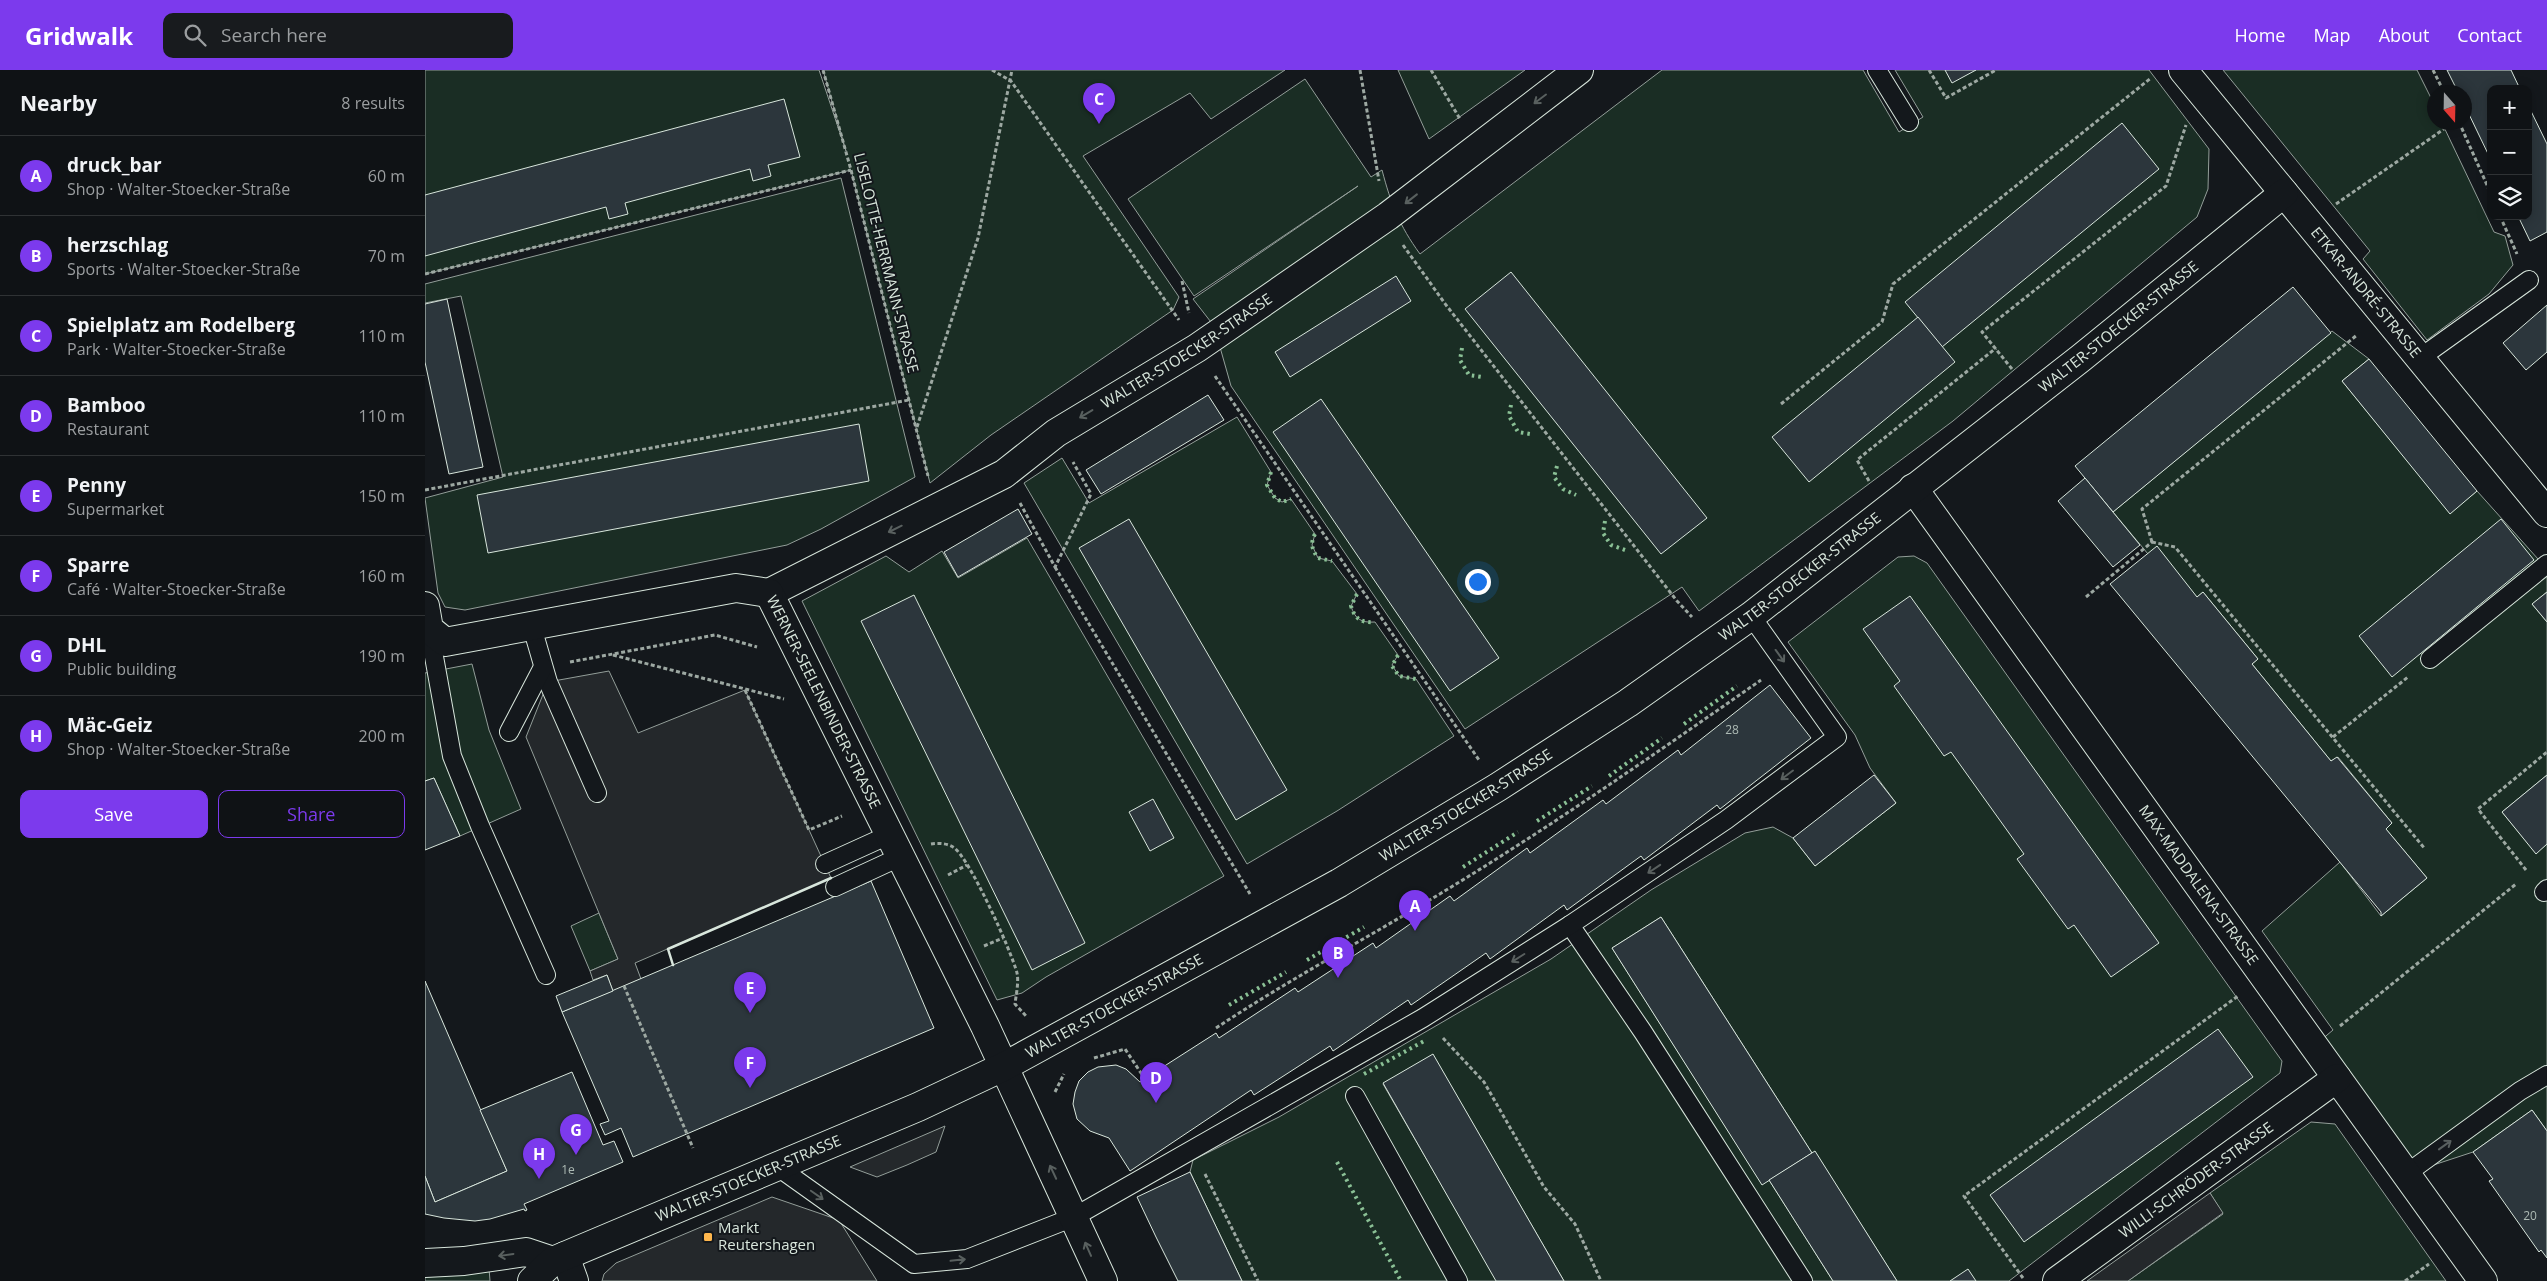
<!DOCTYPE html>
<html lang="en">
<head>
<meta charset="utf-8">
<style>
  body { margin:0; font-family:"Open Sans",sans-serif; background:#181b1e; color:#f1f3f6 }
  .controls { position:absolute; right:15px; top:15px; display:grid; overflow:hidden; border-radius:10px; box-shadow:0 2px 12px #0003 }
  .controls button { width:45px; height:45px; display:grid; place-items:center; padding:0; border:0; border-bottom:1px solid #2f3234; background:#0f1215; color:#f1f3f6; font:25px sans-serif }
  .compass { position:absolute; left:2002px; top:15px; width:45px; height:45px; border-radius:50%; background:#0f1215; box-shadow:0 2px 12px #0003; rotate:160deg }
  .you { position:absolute; left:1052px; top:511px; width:18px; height:18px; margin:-12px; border:4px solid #fff; border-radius:50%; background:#1a73e8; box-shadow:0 0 0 8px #1a73e833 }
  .badge { display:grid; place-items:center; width:32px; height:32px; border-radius:50%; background:#7c3aed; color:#fff; font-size:16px; font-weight:700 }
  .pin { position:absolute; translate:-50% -41px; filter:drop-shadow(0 1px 2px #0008) }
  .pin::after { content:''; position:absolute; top:26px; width:18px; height:15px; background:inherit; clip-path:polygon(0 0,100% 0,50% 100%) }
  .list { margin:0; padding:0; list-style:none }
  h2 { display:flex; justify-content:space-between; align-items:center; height:65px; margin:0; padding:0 20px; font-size:21px }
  h2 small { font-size:16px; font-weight:400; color:#9b9ea0 }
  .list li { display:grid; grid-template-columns:32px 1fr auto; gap:15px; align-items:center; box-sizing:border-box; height:80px; padding:0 20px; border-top:1px solid #2f3234 }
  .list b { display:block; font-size:19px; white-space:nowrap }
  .list p { margin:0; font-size:16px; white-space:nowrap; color:#9b9ea0 }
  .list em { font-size:16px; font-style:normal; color:#9b9ea0 }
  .actions { display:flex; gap:10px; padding:15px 20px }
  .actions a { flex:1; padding:11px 0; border:1px solid #7c3aed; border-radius:10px; text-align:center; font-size:18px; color:#7c3aed }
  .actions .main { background:#7c3aed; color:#fff }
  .icon { flex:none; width:28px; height:28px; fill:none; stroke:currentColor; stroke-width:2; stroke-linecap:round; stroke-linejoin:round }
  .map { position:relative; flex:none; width:2122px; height:1211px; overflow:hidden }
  header { display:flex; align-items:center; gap:30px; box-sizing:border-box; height:70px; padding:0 25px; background:#7c3aed; color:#fff }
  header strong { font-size:24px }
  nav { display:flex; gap:28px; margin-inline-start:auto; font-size:18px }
  .search { width:350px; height:45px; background:#181b1e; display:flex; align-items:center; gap:12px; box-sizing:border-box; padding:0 18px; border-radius:10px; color:#9b9ea0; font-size:19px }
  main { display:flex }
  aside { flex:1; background:#0f1215 }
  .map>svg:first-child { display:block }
  .green { fill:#1a2d24; stroke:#939e99 }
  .parking { fill:#24282b; stroke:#939e99 }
  .building { fill:#2c363c; stroke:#d8e6dc }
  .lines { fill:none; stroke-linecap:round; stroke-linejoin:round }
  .lane-casing { stroke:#d8e6dc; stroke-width:20 }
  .street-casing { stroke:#d8e6dc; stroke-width:30 }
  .path { stroke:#9da8a2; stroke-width:3; stroke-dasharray:4 2.5; stroke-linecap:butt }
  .lane { stroke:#14181c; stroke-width:18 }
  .street { stroke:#14181c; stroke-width:28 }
  .hedge { stroke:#8ac095; stroke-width:4; stroke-dasharray:2.5 4; stroke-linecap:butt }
  .wall { stroke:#d8e6dc; stroke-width:2.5 }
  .oneway { stroke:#59605f }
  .poi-dot { fill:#ffb74d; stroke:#14181c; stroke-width:2 }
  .labels { text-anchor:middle; stroke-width:4; stroke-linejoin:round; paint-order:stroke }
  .number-label { font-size:12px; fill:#adbab4 }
  .street-label { font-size:15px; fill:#d8e6dc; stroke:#14181c }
  .poi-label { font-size:15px; fill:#d8e6dc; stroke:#14181c; text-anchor:start }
</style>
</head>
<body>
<header>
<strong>Gridwalk</strong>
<div class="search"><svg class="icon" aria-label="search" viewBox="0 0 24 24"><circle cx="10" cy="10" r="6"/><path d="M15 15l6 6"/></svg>Search here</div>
<nav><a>Home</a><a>Map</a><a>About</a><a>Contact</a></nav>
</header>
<main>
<aside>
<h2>Nearby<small>8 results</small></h2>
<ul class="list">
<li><span class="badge">A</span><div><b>druck_bar</b><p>Shop · Walter-Stoecker-Straße</p></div><em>60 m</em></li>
<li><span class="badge">B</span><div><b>herzschlag</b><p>Sports · Walter-Stoecker-Straße</p></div><em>70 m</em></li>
<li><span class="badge">C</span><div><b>Spielplatz am Rodelberg</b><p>Park · Walter-Stoecker-Straße</p></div><em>110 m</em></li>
<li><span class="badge">D</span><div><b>Bamboo</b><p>Restaurant</p></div><em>110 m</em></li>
<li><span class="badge">E</span><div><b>Penny</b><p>Supermarket</p></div><em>150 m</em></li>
<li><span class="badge">F</span><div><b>Sparre</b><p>Café · Walter-Stoecker-Straße</p></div><em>160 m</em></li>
<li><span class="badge">G</span><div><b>DHL</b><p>Public building</p></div><em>190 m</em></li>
<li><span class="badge">H</span><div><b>Mäc-Geiz</b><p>Shop · Walter-Stoecker-Straße</p></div><em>200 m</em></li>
</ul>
<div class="actions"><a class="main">Save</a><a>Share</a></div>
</aside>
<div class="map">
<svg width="2122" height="1211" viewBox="0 0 2122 1211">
  <rect width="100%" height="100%" fill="#14181c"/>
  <g class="green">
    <path d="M0 0H394L421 81 398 0H860L786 49 765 23 658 86 754 227 748 240 566 365 505 413 426 100 0 204Z"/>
    <path d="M973 0H1100L1004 69Z"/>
    <path d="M1237 0H1438L1474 62 1498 47 1470 0H1724L1784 79 1783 119 1772 147 1528 351 1274 541 1257 517 1040 659 806 316 789 256 768 229 933 116 769 226 703 129 880 9 946 107 957 100C966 134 974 155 995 184Z"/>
    <path d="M1798 0H1992L2009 34 2010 52 2017 53 2069 162 2080 166 2088 195 2064 224 2002 270 1938 189 1945 181Z"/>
    <path d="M416 108 490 407 396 459 362 475 40 540 20 537 13 523 0 428 78 407 36 226 0 233V214Z"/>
    <path d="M1907 261 1944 289 1917 311 2025 443 2052 421 2122 499V522L2107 534 2122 552V705L2077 742 2111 783 2122 774V1061L2107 1040 2048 1082 1981 1104 1889 976 1908 960 1837 861 1915 792 1956 846 2002 808 1961 759 1967 753 1913 687 1906 691 1827 594 1833 589 1778 522 1772 527 1723 484 1688 442Z"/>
    <path d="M812 347 846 402 842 415 850 428 857 432 866 429 890 464 887 475 893 488 907 491 932 524 926 536C930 549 936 553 950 552L973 585 967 595 974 606 991 609 1029 666 912 741 822 794 599 413 637 388 664 433Z"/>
    <path d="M602 468 799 806 621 907 597 923 572 930 377 531 461 486 484 502 517 481 533 508Z"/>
    <path d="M1489 486 1502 493 1857 991 1855 1003 1584 1211H1472L1390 1082 1387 1083 1236 847 1187 878 1337 1114 1344 1110 1408 1211H1139L1008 985 958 1014 1072 1211H817L765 1102 768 1090 854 1047 1126 889 1226 820 1320 763 1348 757 1368 768 1390 796 1471 733 1445 698 1430 665 1363 572 1473 487Z"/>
    <path d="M47 594 64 660 96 739 35 766 9 708 0 711V603Z"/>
    <path d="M174 843 193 889 165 901 146 856Z"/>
    <path d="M1886 1052 1910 1054 2021 1211H1703L1798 1144 1785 1123Z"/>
    <path d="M64 1198 65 1211H0V1204Z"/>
  </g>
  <g class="parking">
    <path d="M184 601 213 663 320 620 406 808 210 893 216 909 188 921 182 905 168 910 165 901 193 889 101 667 123 612Z"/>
    <path d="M520 1056 511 1082 482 1095 452 1107 425 1097Z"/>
    <path d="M1785 1123 1798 1143 1703 1211H1662Z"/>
    <path d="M347 1127 414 1150 452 1211H177L179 1204 191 1193Z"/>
  </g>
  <g class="building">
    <path d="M1520 0H1551L1527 13Z"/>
    <path d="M2022 0H2086L2095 19H2066V90L2040 36V22H2033Z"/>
    <path d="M359 29 375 87 343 95 346 106 328 111 325 99 200 133 203 144 184 149 181 137 0 186V125Z"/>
    <path d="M2103 35 2122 74V162L2105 171 2093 146H2103Z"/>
    <path d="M1697 53 1734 99 1517 277 1480 232Z"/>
    <path d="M1086 202 1282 448 1236 484 1040 239Z"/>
    <path d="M971 206 986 231 865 307 850 282Z"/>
    <path d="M1868 217 1906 263 1688 442 1650 396Z"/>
    <path d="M22 229 58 397 24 404 0 292V234Z"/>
    <path d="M2122 235V282L2101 300 2078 273Z"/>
    <path d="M1493 247 1530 292 1384 412 1347 367Z"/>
    <path d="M1944 289 2052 421 2025 444 1917 311Z"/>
    <path d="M783 325 799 350 676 424 661 400Z"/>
    <path d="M896 329 1074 588 1025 621 848 362Z"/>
    <path d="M434 354 444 411 63 483 52 425Z"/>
    <path d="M1660 408 1715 475 1688 497 1633 431Z"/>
    <path d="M593 439 607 464 533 507 519 482Z"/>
    <path d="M704 449 862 720 811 750 654 478Z"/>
    <path d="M2076 449 2109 490 1967 607 1934 566Z"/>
    <path d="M1732 476 1772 527 1778 522 1833 589 1827 594 1906 691 1912 687 1967 753 1961 759 2002 808 1956 846V842L1685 514Z"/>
    <path d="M2122 522V552L2107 534Z"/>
    <path d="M489 525 660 873 607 900 436 551Z"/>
    <path d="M1485 526 1734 873 1686 907 1649 855 1643 859 1592 789 1599 784 1526 682 1519 686 1469 616 1475 611 1438 559Z"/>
    <path d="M1345 615 1386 668 1295 739 1292 735 1219 790 1216 786 1142 840 1139 835 1065 889 1061 883 986 935 983 930 908 981 905 976 829 1025 826 1020 705 1101 684 1068 665 1061 652 1049 648 1034 650 1022 654 1011 663 1002 673 997 691 995 701 999 715 1012 725 1006 735 1022 738 1020 727 1004 791 963 794 968 870 918 873 922 948 873 951 878 1025 826 1029 831 1102 778 1105 783 1178 730 1181 734 1253 680 1256 685Z"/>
    <path d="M1449 705 1471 733 1390 796 1368 768Z"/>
    <path d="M2122 705V774L2111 784 2077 742Z"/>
    <path d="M9 708 35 766 0 780V711Z"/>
    <path d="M728 729 749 768 725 781 704 742Z"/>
    <path d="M446 811 509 958 208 1087 196 1058 180 1065 175 1054 184 1051 137 942Z"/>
    <path d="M1236 847 1387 1083 1337 1115 1187 878Z"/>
    <path d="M182 905 188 921 137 942 131 926Z"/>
    <path d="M0 911 82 1101 10 1132 0 1106Z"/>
    <path d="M1793 959 1828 1007 1599 1172 1565 1125Z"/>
    <path d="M1008 984 1139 1211H1071L958 1013Z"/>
    <path d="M147 1002 178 1075 189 1071 198 1092 99 1134 102 1140 100 1141 99 1139 65 1149 50 1151 19 1148 0 1144V1106L10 1132 82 1101 55 1040Z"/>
    <path d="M727 1004 738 1020 735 1022 725 1006Z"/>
    <path d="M2107 1040 2122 1061V1188L2116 1180 2114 1182 2064 1111 2068 1109 2048 1082Z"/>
    <path d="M1390 1081 1472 1211H1408L1344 1110Z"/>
    <path d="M765 1102 817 1211H753L731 1167 712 1127Z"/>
    <path d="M1543 1199 1551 1211H1525Z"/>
  </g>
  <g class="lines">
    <g class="lane-casing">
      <g id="lane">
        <path d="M1452 0 1484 52"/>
        <path d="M1995 288 2104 210"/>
        <path d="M107 557 123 612 172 723"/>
        <path d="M4 559 27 686 55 756 121 905"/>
        <path d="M2005 589 2122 494"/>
        <path d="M84 662 118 597"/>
        <path d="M400 794 466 764"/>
        <path d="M410 817 477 786"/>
        <path d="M2119 822 2122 819"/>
        <path d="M1145 855 1218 962 1378 1211"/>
        <path d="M930 1026 1033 1211"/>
        <path d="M353 1097 489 1194 542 1189 649 1147 914 996 998 948 1145 855 1301 750 1412 667 1326 546"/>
        <path d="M1981 1104 2095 1021 2122 1005"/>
      </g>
    </g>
    <g class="street-casing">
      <g id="street">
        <path id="s1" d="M1758 0 2122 443"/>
        <path id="s2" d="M1488 418 2058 1211"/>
        <path id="s3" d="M344 523 579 404 631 363 772 278 963 146 1154 0"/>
        <path id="s4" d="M344 523 560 956 678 1211"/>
        <path d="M0 536 4 559 20 572 311 518 344 523"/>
        <path d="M140 1186 149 1211"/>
        <path d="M0 1193 39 1191 101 1182 128 1191"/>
        <path id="s5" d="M107 1211 128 1191 493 1037 580 996 914 813 1073 717 1203 633 1326 546 1656 288 1859 123"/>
        <path id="s6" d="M1632 1211 1912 1008"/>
      </g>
    </g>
    <g class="path">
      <path d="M398 0 426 100 503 406"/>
      <path d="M567 0 586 11 754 250"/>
      <path d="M935 0 954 111"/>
      <path d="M1006 0 1035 49"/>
      <path d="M1504 0 1521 28 1571 0"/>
      <path d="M2008 0 2019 22"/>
      <path d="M2034 52 2066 124"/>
      <path d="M1911 134 2029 52"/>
      <path d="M2075 146 2092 184"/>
      <path d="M978 175 1021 235 1252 531 1267 547"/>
      <path d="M0 204 426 100"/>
      <path d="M757 211 764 243"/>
      <path d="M1587 299 1557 262 1741 116 1761 55"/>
      <path d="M790 306 1054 690"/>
      <path d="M1356 334 1457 252 1468 214 1726 8"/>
      <path d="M492 357 553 168 587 0"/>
      <path d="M1444 411 1432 390 1571 278"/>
      <path d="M0 420 484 330"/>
      <path d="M595 433 630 497 666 424 648 392"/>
      <path d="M1727 472 1750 477 2000 779"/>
      <path d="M1727 472 1717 439 1932 265"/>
      <path d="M630 497 825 824"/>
      <path d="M1661 527 1727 472"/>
      <path d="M188 585 359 629"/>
      <path d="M145 592 290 565 332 577"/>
      <path d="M320 620 384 760 417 746"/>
      <path d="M1908 667 1983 607"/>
      <path d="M506 774C512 773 522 773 528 777 544 786 587 883 592 903 594 912 591 925 590 934L602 947"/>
      <path d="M2101 800 2053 739 2122 682"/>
      <path d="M523 805 542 795"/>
      <path d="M559 876 578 868"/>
      <path d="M199 916 268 1078"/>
      <path d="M1915 956 2091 814"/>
      <path d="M791 958C865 909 942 868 1018 822 1127 756 1231 683 1336 610"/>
      <path d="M1018 968 1059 1012 1119 1117 1150 1154 1176 1211"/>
      <path d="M669 988 700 979 720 1009"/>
      <path d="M630 1022 639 1004"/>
      <path d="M780 1104 833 1211"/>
      <path d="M1598 1208 1539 1126 1813 926"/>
      <path d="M1980 1211 2004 1194"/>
    </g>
    <use href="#lane" class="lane"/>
    <use href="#street" class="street"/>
    <g class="hedge">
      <path d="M1037 278 1035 290 1044 305 1057 307"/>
      <path d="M1086 335 1084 346 1093 362 1105 364"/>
      <path d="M1132 396 1129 407 1138 419 1151 425"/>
      <path d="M846 402 842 415 850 428 857 432 866 429"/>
      <path d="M1180 451 1178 463 1186 475 1200 480"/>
      <path d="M890 464C885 473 887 480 893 488L907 491"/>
      <path d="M932 524 926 536C930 549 936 553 950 552"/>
      <path d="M973 585 967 596 974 606 991 609"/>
      <path d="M1259 654 1312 616"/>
      <path d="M1184 706 1237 668"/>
      <path d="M1112 751 1167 716"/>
      <path d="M1038 797 1093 762"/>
      <path d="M882 890 939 857"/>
      <path d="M804 935 861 902"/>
      <path d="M939 1004 1001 970"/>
      <path d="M912 1092 976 1211"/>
    </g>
    <path class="wall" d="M248 895 243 879 406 808"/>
  </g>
  <defs><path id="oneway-shaft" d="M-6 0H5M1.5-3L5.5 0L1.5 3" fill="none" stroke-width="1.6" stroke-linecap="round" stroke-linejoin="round" transform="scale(1.25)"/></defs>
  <g class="oneway">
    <use href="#oneway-shaft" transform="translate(1115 29) rotate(143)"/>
    <use href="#oneway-shaft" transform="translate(986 129) rotate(142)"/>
    <use href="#oneway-shaft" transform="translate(661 344) rotate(149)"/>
    <use href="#oneway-shaft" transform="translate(470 459) rotate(154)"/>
    <use href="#oneway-shaft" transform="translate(1355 586) rotate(54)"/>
    <use href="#oneway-shaft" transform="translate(1362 705) rotate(143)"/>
    <use href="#oneway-shaft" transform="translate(1229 799) rotate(146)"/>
    <use href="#oneway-shaft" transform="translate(1093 888) rotate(148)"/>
    <use href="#oneway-shaft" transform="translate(2020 1075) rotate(-36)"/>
    <use href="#oneway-shaft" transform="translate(628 1102) rotate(-115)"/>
    <use href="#oneway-shaft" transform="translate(392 1125) rotate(35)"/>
    <use href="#oneway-shaft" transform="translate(663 1179) rotate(-114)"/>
    <use href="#oneway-shaft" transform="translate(81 1185) rotate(172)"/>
    <use href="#oneway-shaft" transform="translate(533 1190) rotate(-6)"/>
  </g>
  <rect class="poi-dot" x="278" y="1162" width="10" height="10" rx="2.5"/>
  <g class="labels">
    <g class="number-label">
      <text x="1307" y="664">28</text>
      <text x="143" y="1104">1e</text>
      <text x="2105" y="1150">20</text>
    </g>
    <g class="street-label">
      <text transform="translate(461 193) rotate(76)" y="5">LISELOTTE-HERRMANN-STRASSE</text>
      <text dy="5" stroke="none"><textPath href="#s1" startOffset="288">ETKAR-ANDRÉ-STRASSE</textPath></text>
      <text dy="5" stroke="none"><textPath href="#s5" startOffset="1861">WALTER-STOECKER-STRASSE</textPath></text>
      <text dy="5" stroke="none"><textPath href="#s3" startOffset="484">WALTER-STOECKER-STRASSE</textPath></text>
      <text dy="5" stroke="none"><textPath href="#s5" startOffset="1456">WALTER-STOECKER-STRASSE</textPath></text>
      <text dy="5" stroke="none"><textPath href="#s4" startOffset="122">WERNER-SEELENBINDER-STRASSE</textPath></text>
      <text dy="5" stroke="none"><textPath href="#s5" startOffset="1051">WALTER-STOECKER-STRASSE</textPath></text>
      <text dy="5" stroke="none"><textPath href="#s2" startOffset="489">MAX-MADDALENA-STRASSE</textPath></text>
      <text dy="5" stroke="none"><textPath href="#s5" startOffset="646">WALTER-STOECKER-STRASSE</textPath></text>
      <text dy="5" stroke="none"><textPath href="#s5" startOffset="241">WALTER-STOECKER-STRASSE</textPath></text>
      <text dy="5" stroke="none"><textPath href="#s6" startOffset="172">WILLI-SCHRÖDER-STRASSE</textPath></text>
    </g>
    <g class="poi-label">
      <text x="293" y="1163">Markt<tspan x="293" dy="17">Reutershagen</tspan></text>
    </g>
  </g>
</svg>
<div class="controls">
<button>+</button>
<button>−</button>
<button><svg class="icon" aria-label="layers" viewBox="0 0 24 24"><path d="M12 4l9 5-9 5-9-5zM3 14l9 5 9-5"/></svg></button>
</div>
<svg class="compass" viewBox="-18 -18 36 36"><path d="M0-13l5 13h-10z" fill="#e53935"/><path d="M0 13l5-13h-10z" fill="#9b9ea0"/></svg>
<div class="you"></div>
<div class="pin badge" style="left:990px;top:861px">A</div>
<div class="pin badge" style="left:913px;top:908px">B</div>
<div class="pin badge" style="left:674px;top:54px">C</div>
<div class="pin badge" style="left:731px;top:1033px">D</div>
<div class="pin badge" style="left:325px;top:943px">E</div>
<div class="pin badge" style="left:325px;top:1018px">F</div>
<div class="pin badge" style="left:151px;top:1085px">G</div>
<div class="pin badge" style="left:114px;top:1109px">H</div>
</div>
</main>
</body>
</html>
